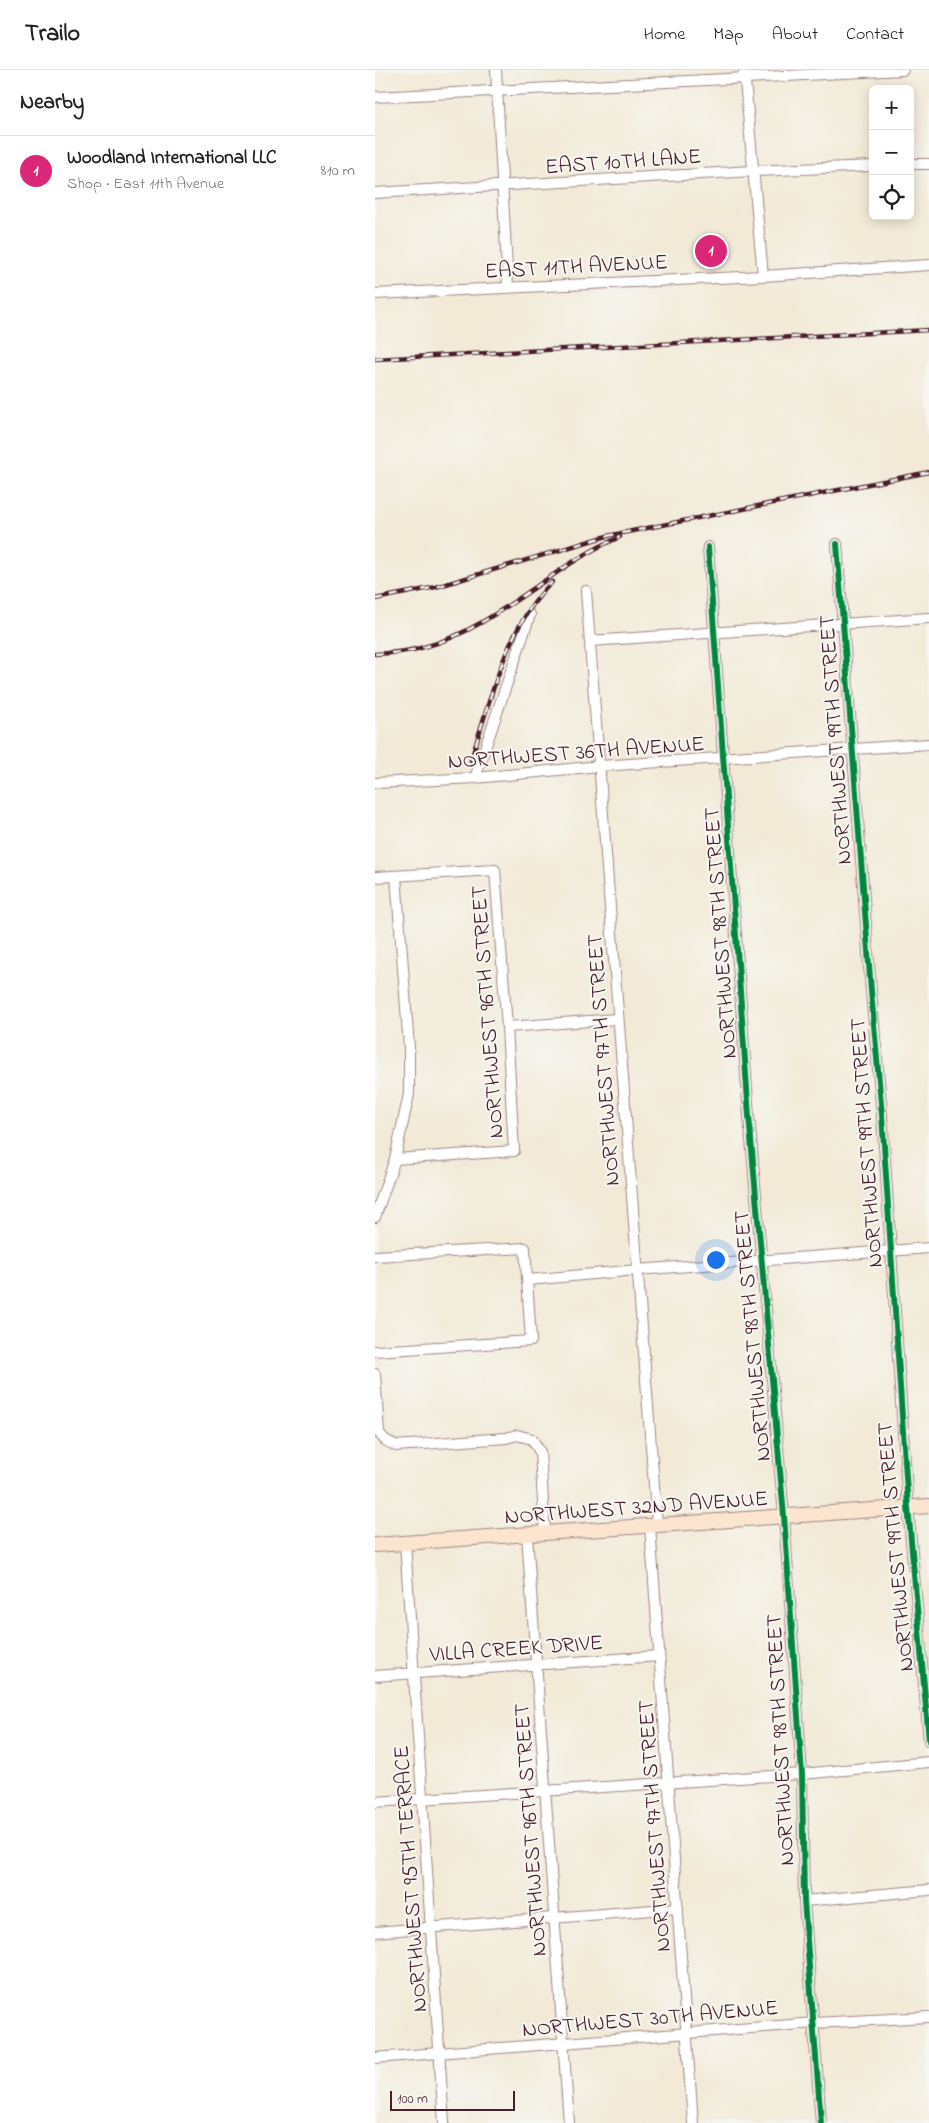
<!DOCTYPE html>
<html lang="en">
<head>
<meta charset="utf-8">
<style>
  body { margin:0; font-family:"Indie Flower",sans-serif; background:#f2f2f2; color:#202124 }
  .controls { position:absolute; right:15px; top:15px; display:grid; overflow:hidden; border-radius:8px; box-shadow:0 2px 12px #0003 }
  .controls button { width:45px; height:45px; display:grid; place-items:center; padding:0; border:0; border-bottom:1px solid #e0e0e0; background:#fff; color:#202124; font:25px sans-serif }
  .scale { position:absolute; left:15px; bottom:12px; width:125px; box-sizing:border-box; padding-left:5px; border:2px solid #4a1f2b; border-top:0; font-size:14px; line-height:18px; white-space:nowrap; color:#4a1f2b; -webkit-text-stroke:4px #f6f6f2; paint-order:stroke }
  .you { position:absolute; left:340px; top:1189px; width:18px; height:18px; margin:-12px; border:4px solid #fff; border-radius:50%; background:#1a73e8; box-shadow:0 0 0 8px #1a73e833 }
  .badge { display:grid; place-items:center; width:32px; height:32px; border-radius:50%; background:#db2777; color:#fff; font-size:16px; font-weight:700 }
  .pin { position:absolute; translate:-50% -50%; border:2px solid #fff; box-shadow:0 1px 5px #0006 }
  .list { margin:0; padding:0; list-style:none }
  h2 { display:flex; justify-content:space-between; align-items:center; height:65px; margin:0; padding:0 20px; font-size:21px }
  h2 small { font-size:16px; font-weight:400; color:#757577 }
  .list li { display:grid; grid-template-columns:32px 1fr auto; gap:15px; align-items:center; box-sizing:border-box; height:70px; padding:0 20px; border-top:1px solid #e0e0e0 }
  .list b { display:block; font-size:19px; white-space:nowrap }
  .list p { margin:0; font-size:16px; white-space:nowrap; color:#757577 }
  .list em { font-size:16px; font-style:normal; color:#757577 }
  .icon { flex:none; width:28px; height:28px; fill:none; stroke:currentColor; stroke-width:2; stroke-linecap:round; stroke-linejoin:round }
  .map { position:relative; flex:none; width:554px; height:2053px; overflow:hidden }
  header { display:flex; align-items:center; gap:30px; box-sizing:border-box; height:70px; padding:0 25px; background:#fff; border-bottom:1px solid #e0e0e0 }
  header strong { font-size:24px }
  nav { display:flex; gap:28px; margin-inline-start:auto; font-size:18px }
  main { display:flex }
  aside { flex:1; background:#fff }
  .map>svg:first-child { display:block }
  .lines { fill:none; stroke-linecap:round; stroke-linejoin:round }
  .street-casing { stroke:#9e8481; stroke-width:12 }
  .secondary-casing { stroke:#9e8481; stroke-width:16 }
  .street { stroke:#fff; stroke-width:10 }
  .secondary { stroke:#fbe5cf; stroke-width:14 }
  .rail-casing { stroke:#4a1f2b; stroke-width:4.5 }
  .rail { stroke:#f6f6f2; stroke-width:2.5; stroke-dasharray:8; stroke-linecap:butt }
  .cycleway-casing { stroke:#f6f6f2; stroke-width:9 }
  .cycleway { stroke:#00873e; stroke-width:6 }
  .labels { text-anchor:middle; stroke-width:4; stroke-linejoin:round; paint-order:stroke }
  .street-label { font-size:22px; fill:#4a1f2b; stroke:#f6f6f2 }
</style>
</head>
<body>
<header>
<strong>Trailo</strong>
<nav><a>Home</a><a>Map</a><a>About</a><a>Contact</a></nav>
</header>
<main>
<aside>
<h2>Nearby<small></small></h2>
<ul class="list">
<li><span class="badge">1</span><div><b>Woodland International LLC</b><p>Shop · East 11th Avenue</p></div><em>810 m</em></li>
</ul>
</aside>
<div class="map">
<svg width="554" height="2053" viewBox="0 0 554 2053">
  <rect width="100%" height="100%" fill="#f6f6f2"/>
  <filter id="ink" filterUnits="userSpaceOnUse"><feTurbulence type="fractalNoise" baseFrequency=".02" numOctaves="2"/><feDisplacementMap in="SourceGraphic" scale="10" xChannelSelector="R" yChannelSelector="G"/><feConvolveMatrix kernelMatrix="1 2 1 2 8 2 1 2 1" color-interpolation-filters="sRGB"/></filter>
  <filter id="wash" filterUnits="userSpaceOnUse"><feTurbulence type="fractalNoise" baseFrequency=".0096" numOctaves="4" result="noise"/><feDisplacementMap in="SourceGraphic" scale="20" xChannelSelector="R" yChannelSelector="G"/><feGaussianBlur stdDeviation="1.12" result="paint"/><feColorMatrix in="noise" values="0 0 0 0 0 0 0 0 0 0 0 0 0 0 0 0 0 1.4 0 .05"/><feComposite in="paint" operator="in"/></filter>
  <g filter="url(#wash)">
    <rect width="100%" height="100%" fill="#f2ead7"/>
  </g>
  <g filter="url(#ink)">
    <g class="lines">
      <g class="street-casing">
        <g id="street">
          <path d="M121 0 133 217"/>
          <path d="M369 0 388 206"/>
          <path d="M0 27 528 0"/>
          <path d="M535 94H554"/>
          <path d="M0 123 378 101 498 96"/>
          <path d="M0 224 388 206 554 195"/>
          <path d="M462 474 496 921 507 1045 533 1437 554 1671"/>
          <path d="M333 477 374 1046 409 1446 427 1704 429 1831 446 2053"/>
          <path d="M211 521 282 1455"/>
          <path d="M215 571 554 548"/>
          <path d="M100 708 155 545"/>
          <path d="M0 713 100 708 225 696 554 674"/>
          <path d="M0 807 120 800 132 957 139 1081 20 1089"/>
          <path d="M132 957 242 949"/>
          <path d="M0 1147 20 1089 34 1024V977L21 806"/>
          <path d="M0 1186 150 1178 156 1271 0 1281"/>
          <path d="M153 1210 262 1200 554 1178"/>
          <path d="M0 1304 4 1363 10 1370 21 1376 131 1368 142 1365 157 1369 165 1382 170 1463"/>
          <path d="M275 1456 318 2053"/>
          <path d="M152 1465 194 2053"/>
          <path d="M30 1473 69 2053"/>
          <path d="M0 1606 284 1586"/>
          <path d="M0 1732 427 1704 554 1692"/>
          <path d="M429 1831 554 1820"/>
          <path d="M0 1862 303 1838"/>
          <path d="M0 1988 440 1953 554 1947"/>
        </g>
      </g>
      <g class="secondary-casing">
        <path id="secondary" d="M0 1475 554 1436"/>
      </g>
      <use href="#street" class="street"/>
      <use href="#secondary" class="secondary"/>
      <g class="rail-casing">
        <g id="rail">
          <path d="M0 289 554 260"/>
          <path d="M0 529 61 517 232 466 554 402"/>
          <path d="M0 584C17 583 33 582 49 577 121 558 177 495 245 467"/>
          <path d="M96 690C116 628 130 559 177 512"/>
        </g>
      </g>
      <use href="#rail" class="rail"/>
      <g class="cycleway-casing">
        <g id="cycleway">
          <path d="M462 474 496 921 507 1045 533 1437 554 1671"/>
          <path d="M333 477 374 1046 409 1446 427 1704 429 1831 446 2053"/>
        </g>
      </g>
      <use href="#cycleway" class="cycleway"/>
    </g>
  </g>
  <g class="labels">
    <g class="street-label">
      <text transform="translate(248 90) rotate(-4)" y="8">EAST 10TH LANE</text>
      <text transform="translate(201 195) rotate(-3)" y="8">EAST 11TH AVENUE</text>
      <text transform="translate(459 670) rotate(-94)" y="8">NORTHWEST 99TH STREET</text>
      <text transform="translate(201 681) rotate(-4)" y="8">NORTHWEST 36TH AVENUE</text>
      <text transform="translate(344 863) rotate(-94)" y="8">NORTHWEST 98TH STREET</text>
      <text transform="translate(111 942) rotate(-94)" y="8">NORTHWEST 96TH STREET</text>
      <text transform="translate(227 990) rotate(-94)" y="8">NORTHWEST 97TH STREET</text>
      <text transform="translate(490 1073) rotate(-94)" y="8">NORTHWEST 99TH STREET</text>
      <text transform="translate(376 1266) rotate(-95)" y="8">NORTHWEST 98TH STREET</text>
      <text transform="translate(261 1436) rotate(-4)" y="8">NORTHWEST 32ND AVENUE</text>
      <text transform="translate(519 1477) rotate(-95)" y="8">NORTHWEST 99TH STREET</text>
      <text transform="translate(141 1577) rotate(-4)" y="8">VILLA CREEK DRIVE</text>
      <text transform="translate(404 1670) rotate(-93)" y="8">NORTHWEST 98TH STREET</text>
      <text transform="translate(278 1756) rotate(-94)" y="8">NORTHWEST 97TH STREET</text>
      <text transform="translate(154 1760) rotate(-94)" y="8">NORTHWEST 96TH STREET</text>
      <text transform="translate(34 1809) rotate(-94)" y="8">NORTHWEST 95TH TERRACE</text>
      <text transform="translate(275 1947) rotate(-5)" y="8">NORTHWEST 30TH AVENUE</text>
    </g>
  </g>
</svg>
<div class="controls">
<button>+</button>
<button>−</button>
<button><svg class="icon" aria-label="locate" viewBox="0 0 24 24"><circle cx="12" cy="12" r="6"/><path d="M12 2v4M12 18v4M2 12h4M18 12h4"/></svg></button>
</div>
<div class="scale">100 m</div>
<div class="you"></div>
<div class="pin badge" style="left:336px;top:181px">1</div>
</div>
</main>
</body>
</html>
